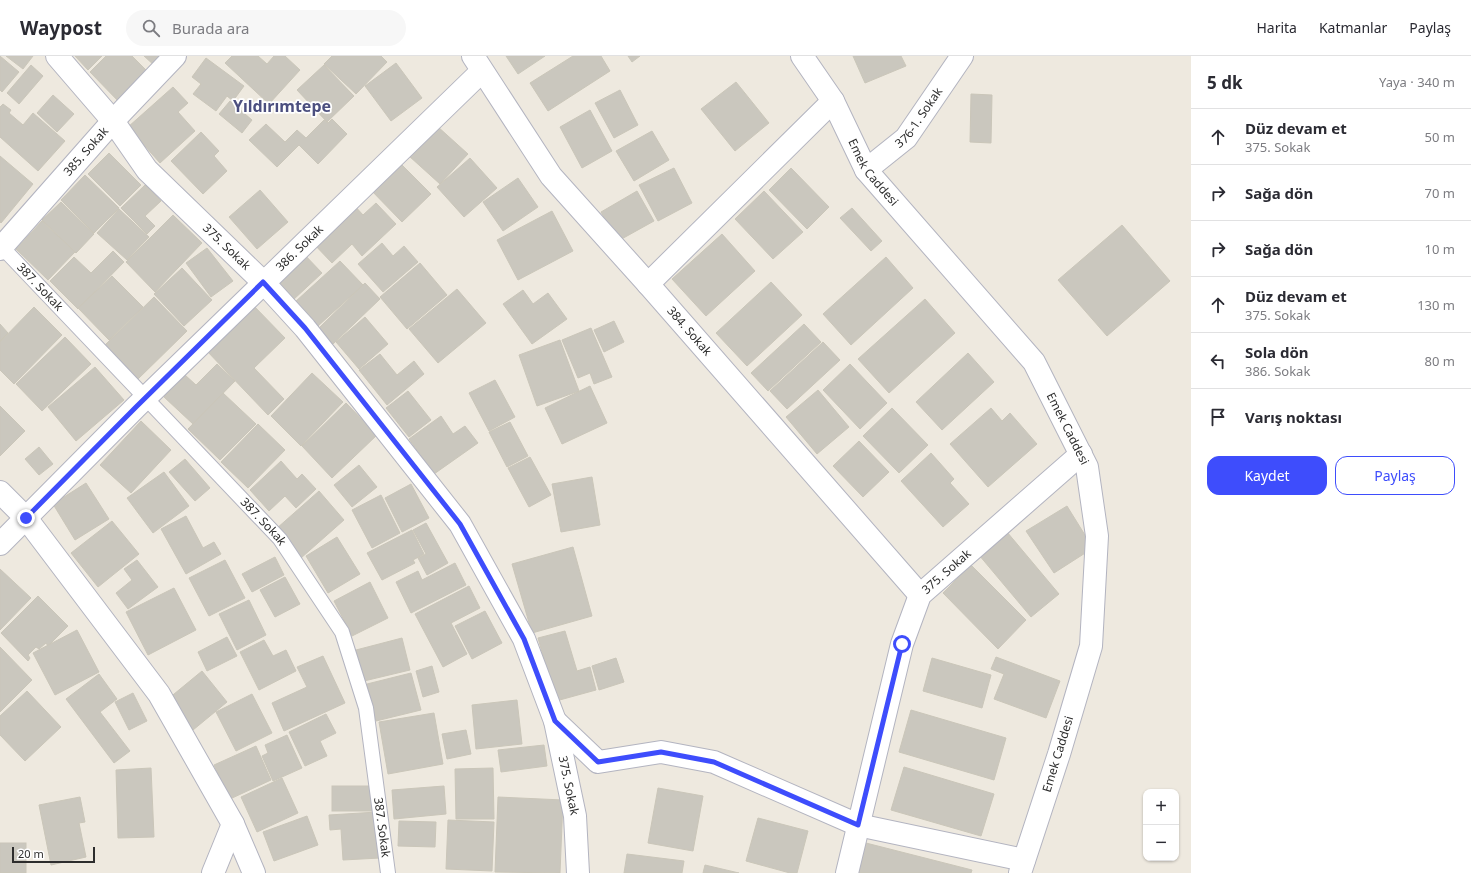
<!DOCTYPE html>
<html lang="tr">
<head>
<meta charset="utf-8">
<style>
  body { margin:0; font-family:"Noto Sans",sans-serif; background:#f7f7f7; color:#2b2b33 }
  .controls { position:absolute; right:12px; bottom:12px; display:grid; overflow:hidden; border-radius:8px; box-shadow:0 1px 3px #0004 }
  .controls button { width:36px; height:36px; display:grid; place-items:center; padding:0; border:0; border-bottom:1px solid #e1e1e2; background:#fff; color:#2b2b33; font:20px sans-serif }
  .scale { position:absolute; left:12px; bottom:10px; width:83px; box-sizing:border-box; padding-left:4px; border:2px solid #2d2d2d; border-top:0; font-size:11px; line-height:14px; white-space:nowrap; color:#2d2d2d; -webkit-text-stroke:3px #fff; paint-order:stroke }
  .stop { position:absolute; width:12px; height:12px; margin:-9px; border:3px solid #3e4dfc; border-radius:50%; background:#fff }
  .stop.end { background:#3e4dfc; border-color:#fff; box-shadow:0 1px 4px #0008 }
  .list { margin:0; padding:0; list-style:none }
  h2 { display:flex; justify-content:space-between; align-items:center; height:52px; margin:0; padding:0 16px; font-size:17px }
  h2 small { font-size:13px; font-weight:400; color:#7c7c81 }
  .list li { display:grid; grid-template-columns:26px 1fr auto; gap:12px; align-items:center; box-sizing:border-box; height:56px; padding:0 16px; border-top:1px solid #e1e1e2 }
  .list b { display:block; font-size:15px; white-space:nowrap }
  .list p { margin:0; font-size:13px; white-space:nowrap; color:#7c7c81 }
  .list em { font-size:13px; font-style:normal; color:#7c7c81 }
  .actions { display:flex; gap:8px; padding:12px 16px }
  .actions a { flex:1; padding:9px 0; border:1px solid #3e4dfc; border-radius:12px; text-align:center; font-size:14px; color:#3e4dfc }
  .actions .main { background:#3e4dfc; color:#fff }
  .icon { flex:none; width:22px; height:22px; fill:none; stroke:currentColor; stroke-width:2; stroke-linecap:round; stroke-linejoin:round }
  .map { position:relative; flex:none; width:1191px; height:817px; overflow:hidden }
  header { display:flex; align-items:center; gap:24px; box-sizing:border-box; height:56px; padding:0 20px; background:#fff; border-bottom:1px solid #e1e1e2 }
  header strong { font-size:19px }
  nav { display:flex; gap:22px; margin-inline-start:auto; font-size:14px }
  .search { width:280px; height:36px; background:#f7f7f7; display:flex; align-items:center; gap:10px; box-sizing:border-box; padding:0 14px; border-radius:22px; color:#7c7c81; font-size:15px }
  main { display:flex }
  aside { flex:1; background:#fff }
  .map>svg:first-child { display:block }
  .building { fill:#cac7be; stroke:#cac6b9 }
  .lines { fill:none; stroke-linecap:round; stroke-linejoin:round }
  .service-casing { stroke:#b3b4c0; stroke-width:16 }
  .minor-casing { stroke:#b3b4c0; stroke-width:24 }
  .tertiary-casing { stroke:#b3b4c0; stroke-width:24 }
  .service { stroke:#fff; stroke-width:14 }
  .minor { stroke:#fff; stroke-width:22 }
  .tertiary { stroke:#fff; stroke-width:22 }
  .route { stroke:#3e4dfc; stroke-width:5 }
  .labels { text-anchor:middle; stroke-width:3.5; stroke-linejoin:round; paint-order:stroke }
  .street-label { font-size:12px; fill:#2d2d2d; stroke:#fff }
  .district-label { font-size:16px; font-weight:bold; fill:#4c4f7f; stroke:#fff }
</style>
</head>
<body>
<header>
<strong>Waypost</strong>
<div class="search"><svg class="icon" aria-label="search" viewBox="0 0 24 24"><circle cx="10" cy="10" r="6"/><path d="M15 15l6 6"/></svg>Burada ara</div>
<nav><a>Harita</a><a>Katmanlar</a><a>Paylaş</a></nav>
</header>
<main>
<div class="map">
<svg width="1191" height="817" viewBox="0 0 1191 817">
  <rect width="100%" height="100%" fill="#eee9df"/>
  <g class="building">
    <path d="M0 0 19 16 2 36 0 34Z"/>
    <path d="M6 0H33L23 13Z"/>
    <path d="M75 0H102L88 14Z"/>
    <path d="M106 0H132L152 20 122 49 90 16Z"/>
    <path d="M144 0H164L155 10Z"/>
    <path d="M232 0H258L267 8 274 0H285L300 14 269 48 225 7Z"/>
    <path d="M332 0H381L387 6 356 38 324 8Z"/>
    <path d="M506 0H545L518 18Z"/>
    <path d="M573 0H601L610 15 548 55 530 27Z"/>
    <path d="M628 0H640L632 6Z"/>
    <path d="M853 0H901L906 10 865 27Z"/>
    <path d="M206 2 244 30 233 45 227 40 216 55 193 38 201 28 192 21Z"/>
    <path d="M396 7 422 42 391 65 365 30Z"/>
    <path d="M31 9 43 20 19 48 7 37Z"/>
    <path d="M324 9 354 40 327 66 297 34Z"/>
    <path d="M736 26 769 67 735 95 701 53Z"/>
    <path d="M173 31 188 47 178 56 195 75 160 107 128 71Z"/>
    <path d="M620 34 638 69 614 82 595 47Z"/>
    <path d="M971 38 992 39 991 87 970 86Z"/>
    <path d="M53 39 74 58 57 76 37 57Z"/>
    <path d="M230 45 252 64 242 77 219 58Z"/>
    <path d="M3 48 11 54 9 57 23 69 33 57 65 85 38 115 0 81V51Z"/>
    <path d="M590 54 612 95 582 112 560 71Z"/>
    <path d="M332 63 347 78 318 108 299 89 277 111 249 84 266 68 285 86 297 74 306 82 324 64 328 67Z"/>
    <path d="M437 70 468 98 440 128 409 100Z"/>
    <path d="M652 75 669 104 634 125 616 95Z"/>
    <path d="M201 76 219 95 214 100 227 115 203 138 171 105Z"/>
    <path d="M109 97 141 129 120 150 88 118Z"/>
    <path d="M0 100 33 128 1 167 0 166Z"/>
    <path d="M470 102 497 132 464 161 437 131Z"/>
    <path d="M397 104 431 138 402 166 369 132Z"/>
    <path d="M674 112 692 147 658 165 639 129Z"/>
    <path d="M791 112 829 151 807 173 769 134Z"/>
    <path d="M85 119 119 152 94 177 61 144Z"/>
    <path d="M518 122 538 151 503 175 483 146Z"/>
    <path d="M145 129 161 145 145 160 155 170 147 178 121 152Z"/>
    <path d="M260 134 288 166 257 193 229 161Z"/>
    <path d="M637 135 654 165 618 185 601 156Z"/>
    <path d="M764 135 803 176 773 203 735 163Z"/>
    <path d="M61 146 94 178 76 197 42 164Z"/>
    <path d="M376 147 396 168 362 200 352 188 332 207 312 186 353 148 363 159Z"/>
    <path d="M852 152 882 185 871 195 840 162Z"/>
    <path d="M119 153 149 181 127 204 97 177Z"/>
    <path d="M552 155 573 195 518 224 497 184Z"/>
    <path d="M173 159 202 187 155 236 126 206Z"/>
    <path d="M42 165 75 196 48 224 16 193Z"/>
    <path d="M1122 169 1170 225 1107 280 1058 224Z"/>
    <path d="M722 178 755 215 706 260 672 223Z"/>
    <path d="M382 187 393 200 404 190 418 206 383 236 358 208Z"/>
    <path d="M207 192 233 225 211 241 186 207Z"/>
    <path d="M113 195 124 206 78 253 50 225 74 201 91 217Z"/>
    <path d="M302 196 322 217 293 244 273 222Z"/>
    <path d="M886 201 913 232 851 289 823 258Z"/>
    <path d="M340 205 363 229 318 270 295 246Z"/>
    <path d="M420 207 447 239 407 273 380 241Z"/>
    <path d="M182 212 212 244 184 270 154 238Z"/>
    <path d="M112 220 143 251 109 284 78 252Z"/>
    <path d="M771 226 802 259 747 310 716 277Z"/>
    <path d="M365 227 380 243 333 288 319 272Z"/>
    <path d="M457 233 486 267 438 307 409 273Z"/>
    <path d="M523 234 533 248 548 237 567 263 532 288 503 248Z"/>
    <path d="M154 241 187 275 138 323 105 289Z"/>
    <path d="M925 243 955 277 889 337 858 303Z"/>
    <path d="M253 249 285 282 254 312 284 343 268 359 206 294Z"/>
    <path d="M34 251 62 279 14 328 0 314V286Z"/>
    <path d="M365 261 388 288 359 313 336 286Z"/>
    <path d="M614 265 624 286 604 296 594 274Z"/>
    <path d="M0 268 8 277 0 285Z"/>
    <path d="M804 268 821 286 768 335 751 317Z"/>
    <path d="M591 272 612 321 594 328 590 317 578 322 562 284Z"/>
    <path d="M65 281 91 308 42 355 16 328Z"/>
    <path d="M560 284 579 335 537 350 519 299Z"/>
    <path d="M823 286 840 304 787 353 770 335Z"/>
    <path d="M968 297 994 326 942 374 916 346Z"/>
    <path d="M380 298 397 319 414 305 424 318 387 349 359 314Z"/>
    <path d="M217 308 235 325 193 368 164 341 185 319 196 329Z"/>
    <path d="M850 308 887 347 860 373 823 334Z"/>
    <path d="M95 311 124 344 76 385 48 351Z"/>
    <path d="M312 317 343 346 301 390 271 360Z"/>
    <path d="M495 324 515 361 489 375 469 337Z"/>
    <path d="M590 330 607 367 562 388 545 352Z"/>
    <path d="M818 334 849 371 817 398 786 361Z"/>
    <path d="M408 335 431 364 409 381 386 352Z"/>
    <path d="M223 337 256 368 220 404 188 373Z"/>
    <path d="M346 347 377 379 332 422 302 390Z"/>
    <path d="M0 350 25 375 0 400Z"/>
    <path d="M892 352 928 389 899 417 863 380Z"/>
    <path d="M991 352 1002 365 1010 357 1037 388 988 431 950 388Z"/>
    <path d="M441 360 453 378 465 370 478 387 434 418 409 383Z"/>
    <path d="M141 365 171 394 131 437 100 409Z"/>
    <path d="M510 366 528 400 507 411 489 376Z"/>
    <path d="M258 368 285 394 248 432 221 406Z"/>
    <path d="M859 385 889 416 863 441 833 410Z"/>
    <path d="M39 391 53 408 39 419 25 403Z"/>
    <path d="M931 397 954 423 950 427 969 448 943 471 901 425Z"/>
    <path d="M530 401 551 439 529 451 508 412Z"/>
    <path d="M185 403 210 432 195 445 169 416Z"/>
    <path d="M281 405 297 423 302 418 316 433 296 452 285 440 269 455 250 434Z"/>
    <path d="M359 409 377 431 352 451 334 429Z"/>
    <path d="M164 416 189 450 153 477 127 442Z"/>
    <path d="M592 421 600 469 561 476 552 428Z"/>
    <path d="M86 427 109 463 75 484 53 448Z"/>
    <path d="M411 428 429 462 402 476 385 442Z"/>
    <path d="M319 435 344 464 301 502 276 473Z"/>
    <path d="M381 439 400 477 372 492 352 454Z"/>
    <path d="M1067 450 1093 492 1054 517 1026 475Z"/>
    <path d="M186 460 203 492 214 486 221 498 186 518 161 473Z"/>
    <path d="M112 465 139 498 98 531 71 497Z"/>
    <path d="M426 467 448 507 427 519 418 502 426 498 413 474Z"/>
    <path d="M412 474 424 498 413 504 415 507 382 524 367 497Z"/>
    <path d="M1007 476 1059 538 1031 561 979 499Z"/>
    <path d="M337 481 360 518 328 537 306 500Z"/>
    <path d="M573 491 592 560 532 577 512 508Z"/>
    <path d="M275 501 284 519 252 536 242 518Z"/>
    <path d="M137 504 158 531 128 553 116 537 132 524 124 513Z"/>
    <path d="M225 504 245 542 209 560 189 522Z"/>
    <path d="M455 507 466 529 411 557 396 526 418 515 422 524Z"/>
    <path d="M971 509 1026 564 998 593 943 537Z"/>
    <path d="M0 513 31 542 0 574Z"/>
    <path d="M285 521 300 548 275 561 260 534Z"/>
    <path d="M370 526 388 562 352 580 334 545Z"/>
    <path d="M469 530 480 552 451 567 467 598 443 611 415 558Z"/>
    <path d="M174 532 196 574 148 599 126 556Z"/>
    <path d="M38 540 68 570 48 590 46 587 39 593 36 591 28 599 30 602 28 605 1 577Z"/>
    <path d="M249 544 266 579 237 594 219 558Z"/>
    <path d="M485 555 502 587 472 603 455 570Z"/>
    <path d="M77 574 99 616 55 639 33 597Z"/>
    <path d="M565 575 577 615 590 611 596 634 556 645 538 582Z"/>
    <path d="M227 581 237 600 207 615 198 596Z"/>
    <path d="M402 582 410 614 364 625 356 594Z"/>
    <path d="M264 584 273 600 286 594 296 615 259 634 240 596Z"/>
    <path d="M0 591 32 624 0 656Z"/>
    <path d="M323 600 345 647 284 675 272 647 307 631 297 611Z"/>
    <path d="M996 601 1060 625 1046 662 994 643 1004 618 991 613Z"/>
    <path d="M616 602 624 626 599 634 592 610Z"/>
    <path d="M932 602 991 619 982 652 923 635Z"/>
    <path d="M432 610 439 636 423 641 416 615Z"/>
    <path d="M202 615 227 646 193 674 168 643Z"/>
    <path d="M411 617 421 654 376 665 367 628Z"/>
    <path d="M99 618 117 643 100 656 130 695 114 707 66 643Z"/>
    <path d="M27 635 61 671 25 705 0 679V660Z"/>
    <path d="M133 637 147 665 129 674 115 646Z"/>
    <path d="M252 638 272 677 236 695 216 656Z"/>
    <path d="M517 644 522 688 476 693 472 649Z"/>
    <path d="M911 654 1006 682 994 724 899 696Z"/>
    <path d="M434 657 443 708 388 718 379 666Z"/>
    <path d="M326 658 336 677 320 685 327 700 305 710 289 676Z"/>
    <path d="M466 674 471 698 447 703 442 678Z"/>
    <path d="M287 679 302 712 273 725 262 700 268 697 265 689Z"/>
    <path d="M544 689 547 710 501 716 498 694Z"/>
    <path d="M256 690 271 724 230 743 214 709Z"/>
    <path d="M904 711 994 738 981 780 891 754Z"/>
    <path d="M151 712 154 781 118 782 116 714Z"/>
    <path d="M493 712 494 763H456L455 713Z"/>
    <path d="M282 722 298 757 257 776 241 741Z"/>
    <rect x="332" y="730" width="40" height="25"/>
    <path d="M444 730 446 758 394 763 392 734Z"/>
    <path d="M658 732 703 740 693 795 648 787Z"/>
    <path d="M80 741 85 766 79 767 86 801 51 809 39 749Z"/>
    <path d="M498 741 563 744 560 817 495 816Z"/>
    <path d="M377 756 380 802 343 804 341 773 330 774 329 759Z"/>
    <path d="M307 760 318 789 274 805 263 776Z"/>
    <path d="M758 762 808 775 797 817H790L746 805Z"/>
    <path d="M448 764 494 766 492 815 446 813Z"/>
    <path d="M399 765 436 766 435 791 398 790Z"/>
    <rect x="0" y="787" width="26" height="30"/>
    <path d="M866 787 972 814 971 817H859Z"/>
    <path d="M627 798 684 805 682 817H624Z"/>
    <path d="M705 809 739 817H703Z"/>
  </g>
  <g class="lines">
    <g class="service-casing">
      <g id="service">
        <path id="s1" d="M0 189 280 483 342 576 366 652 388 817"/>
      </g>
    </g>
    <g class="minor-casing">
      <g id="minor">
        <path id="s2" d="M473 0 551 120 648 228 920 539"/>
        <path id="s3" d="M0 193 113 65 175 0"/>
        <path d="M648 228 833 45"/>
        <path d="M0 436 26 462 159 638 233 768 254 817"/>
        <path d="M555 665 598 706 661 696 714 706 858 769 1024 804"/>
        <path d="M213 817 233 768"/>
      </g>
    </g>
    <g class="tertiary-casing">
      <g id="tertiary">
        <path id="s4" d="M57 0 113 65 147 114 263 226 305 272 460 468 524 583 555 665 575 760 578 817"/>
        <path id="s5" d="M802 0 833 45 866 114 1034 306 1087 411 1097 480 1091 590 1059 698 1020 817"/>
        <path id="s6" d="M866 114 906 82 962 0"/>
        <path id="s7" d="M0 488 136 351 482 15"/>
        <path id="s8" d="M847 817 902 588 920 539 1081 398"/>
      </g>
    </g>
    <use href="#service" class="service"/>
    <use href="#minor" class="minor"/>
    <use href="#tertiary" class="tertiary"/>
  </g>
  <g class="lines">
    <path class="route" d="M26 462 136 351 263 226 305 272 460 468 524 583 555 665 598 706 661 696 714 706 858 769 902 588"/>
  </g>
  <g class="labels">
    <g class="street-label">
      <text dy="4" stroke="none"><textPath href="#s6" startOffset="75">376-1. Sokak</textPath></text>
      <text dy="4" stroke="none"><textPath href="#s3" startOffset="130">385. Sokak</textPath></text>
      <text dy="4" stroke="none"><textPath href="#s5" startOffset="137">Emek Caddesi</textPath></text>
      <text dy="4" stroke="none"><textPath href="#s4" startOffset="256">375. Sokak</textPath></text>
      <text dy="4" stroke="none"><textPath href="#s7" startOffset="421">386. Sokak</textPath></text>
      <text dy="4" stroke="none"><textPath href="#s1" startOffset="58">387. Sokak</textPath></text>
      <text dy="4" stroke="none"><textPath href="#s2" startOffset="351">384. Sokak</textPath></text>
      <text dy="4" stroke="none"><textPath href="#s5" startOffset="461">Emek Caddesi</textPath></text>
      <text dy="4" stroke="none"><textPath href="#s1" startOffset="382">387. Sokak</textPath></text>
      <text dy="4" stroke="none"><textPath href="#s8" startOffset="323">375. Sokak</textPath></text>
      <text transform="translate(1058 698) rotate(-73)" y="4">Emek Caddesi</text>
      <text dy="4" stroke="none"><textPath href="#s4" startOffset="904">375. Sokak</textPath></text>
      <text dy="4" stroke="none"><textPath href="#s1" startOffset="718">387. Sokak</textPath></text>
    </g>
    <g class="district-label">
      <text x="282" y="56">Yıldırımtepe</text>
    </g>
  </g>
</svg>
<div class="controls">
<button>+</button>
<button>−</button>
</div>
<div class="scale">20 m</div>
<div class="stop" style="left:902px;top:588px"></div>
<div class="stop end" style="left:26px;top:462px"></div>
</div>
<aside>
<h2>5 dk<small>Yaya · 340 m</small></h2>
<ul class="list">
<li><svg class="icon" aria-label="ahead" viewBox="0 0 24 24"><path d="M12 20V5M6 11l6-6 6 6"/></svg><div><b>Düz devam et</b><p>375. Sokak</p></div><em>50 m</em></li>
<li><svg class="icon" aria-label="right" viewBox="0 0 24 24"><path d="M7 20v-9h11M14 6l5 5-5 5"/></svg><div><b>Sağa dön</b></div><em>70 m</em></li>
<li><svg class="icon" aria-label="right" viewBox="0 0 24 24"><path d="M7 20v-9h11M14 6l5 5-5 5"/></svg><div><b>Sağa dön</b></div><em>10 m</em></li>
<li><svg class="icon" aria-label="ahead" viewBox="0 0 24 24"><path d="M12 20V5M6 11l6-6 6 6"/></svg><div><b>Düz devam et</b><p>375. Sokak</p></div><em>130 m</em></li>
<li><svg class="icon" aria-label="left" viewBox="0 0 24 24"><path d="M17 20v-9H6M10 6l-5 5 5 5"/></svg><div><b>Sola dön</b><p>386. Sokak</p></div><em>80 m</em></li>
<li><svg class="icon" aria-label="arrive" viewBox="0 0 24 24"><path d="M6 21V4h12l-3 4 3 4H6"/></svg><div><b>Varış noktası</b></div></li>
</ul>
<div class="actions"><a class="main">Kaydet</a><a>Paylaş</a></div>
</aside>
</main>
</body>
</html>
